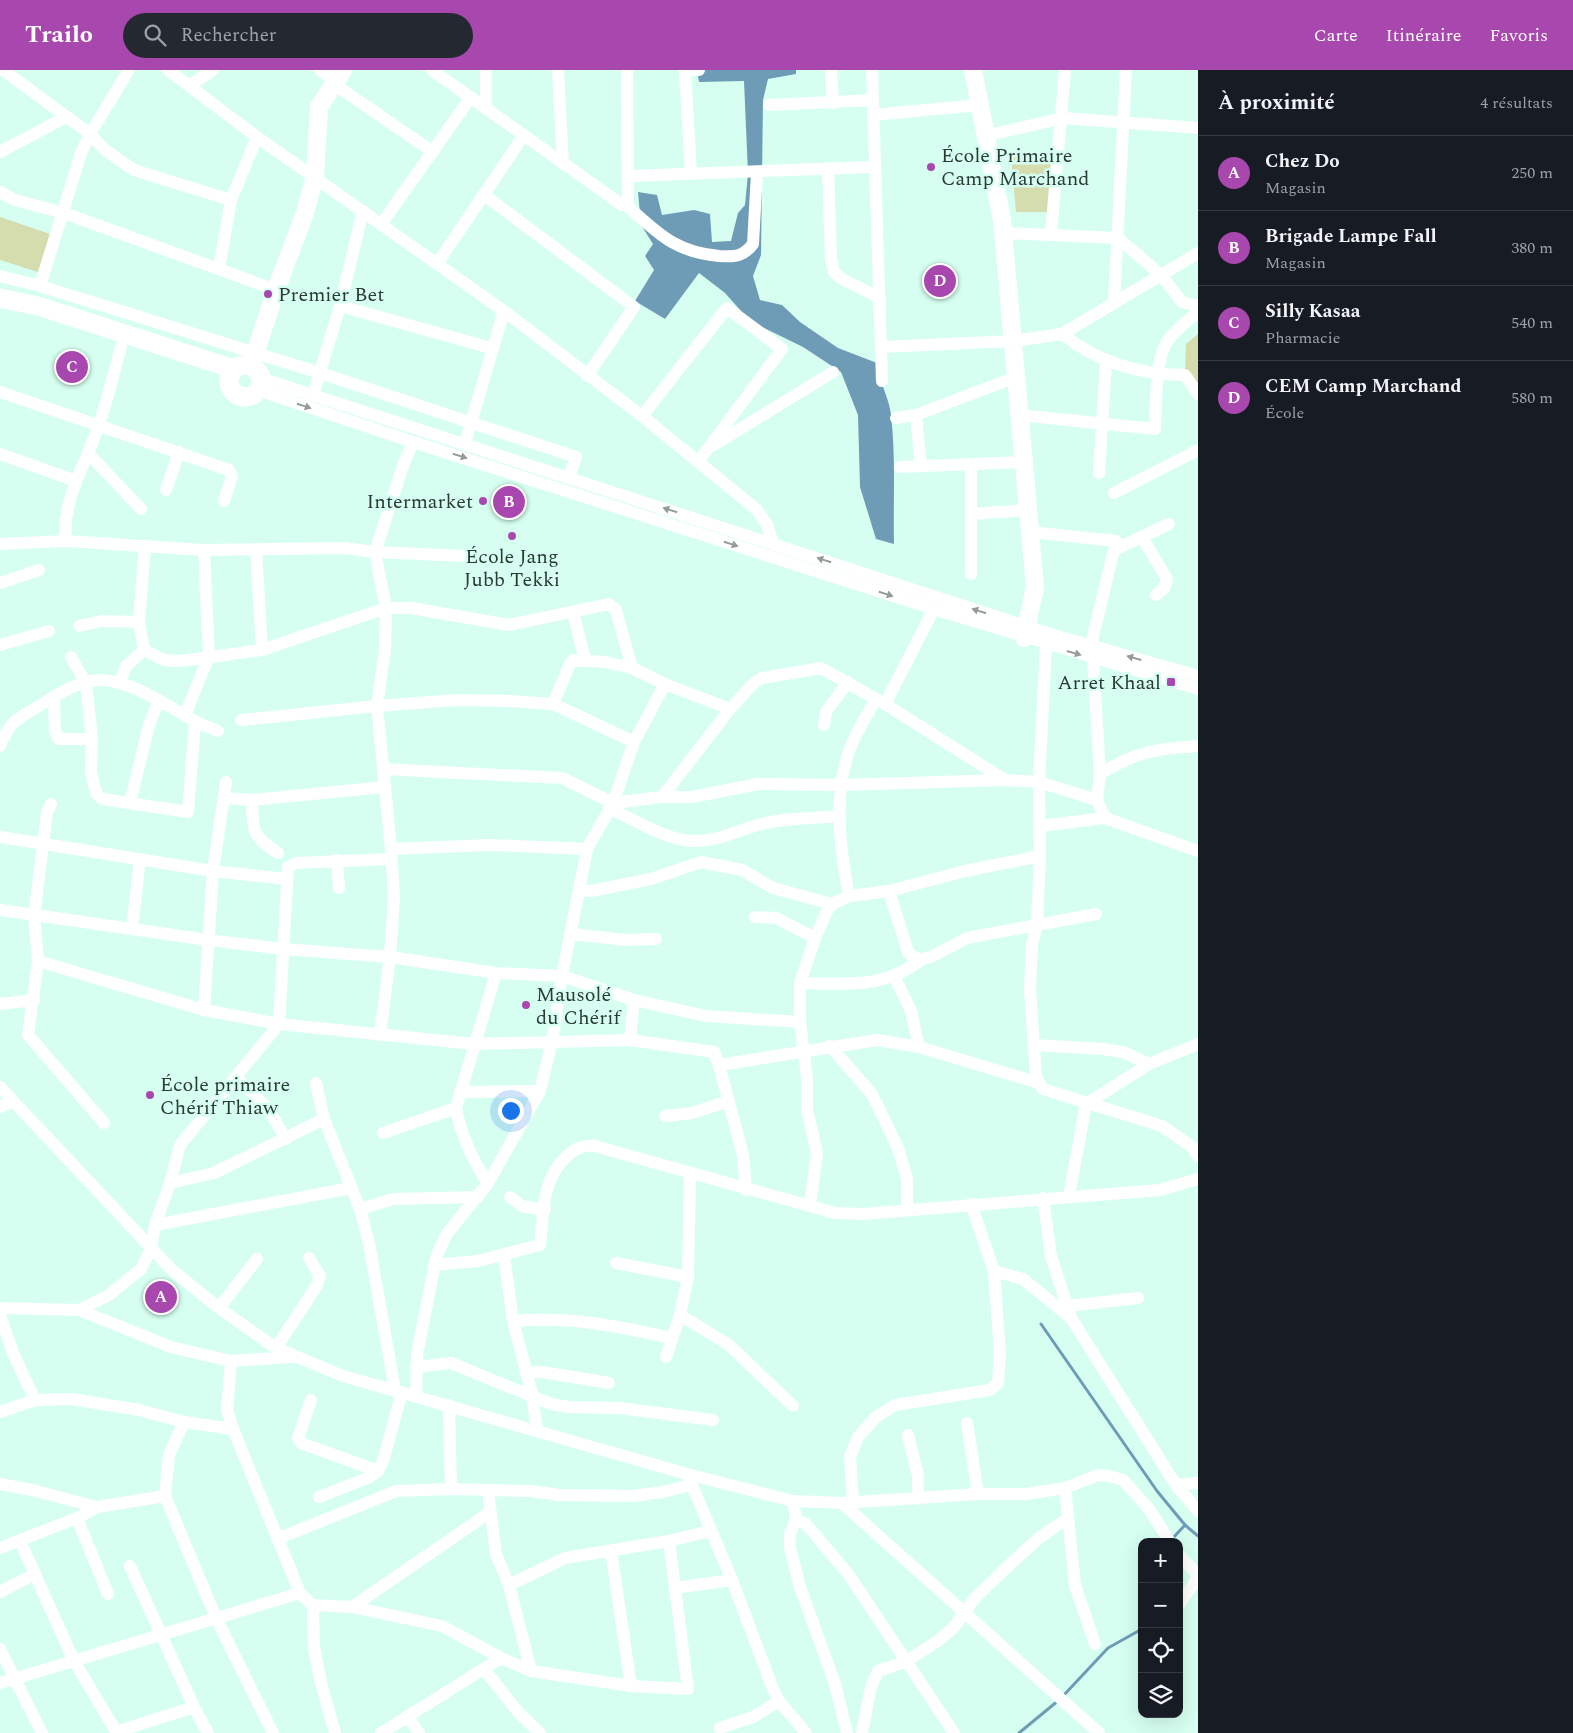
<!DOCTYPE html>
<html lang="fr">
<head>
<meta charset="utf-8">
<style>
  body { margin:0; font-family:Spectral,serif; background:#242831; color:#f1f3f6 }
  .controls { position:absolute; right:15px; bottom:15px; display:grid; overflow:hidden; border-radius:10px; box-shadow:0 5px 20px #0002 }
  .controls button { width:45px; height:45px; display:grid; place-items:center; padding:0; border:0; border-bottom:1px solid #363941; background:#171b24; color:#f1f3f6; font:25px sans-serif }
  .you { position:absolute; left:510px; top:1040px; width:18px; height:18px; margin:-12px; border:4px solid #fff; border-radius:50%; background:#1a73e8; box-shadow:0 0 0 8px #1a73e833 }
  .badge { display:grid; place-items:center; width:32px; height:32px; border-radius:50%; background:#a848af; color:#fff; font-size:16px; font-weight:700 }
  .pin { position:absolute; translate:-50% -50%; border:2px solid #fff; box-shadow:0 1px 5px #0006 }
  .list { margin:0; padding:0; list-style:none }
  h2 { display:flex; justify-content:space-between; align-items:center; height:65px; margin:0; padding:0 20px; font-size:21px }
  h2 small { font-size:16px; font-weight:400; color:#9ea1a6 }
  .list li { display:grid; grid-template-columns:32px 1fr auto; gap:15px; align-items:center; box-sizing:border-box; height:75px; padding:0 20px; border-top:1px solid #363941 }
  .list b { display:block; font-size:19px; white-space:nowrap }
  .list p { margin:0; font-size:16px; white-space:nowrap; color:#9ea1a6 }
  .list em { font-size:16px; font-style:normal; color:#9ea1a6 }
  .icon { flex:none; width:28px; height:28px; fill:none; stroke:currentColor; stroke-width:2; stroke-linecap:round; stroke-linejoin:round }
  .map { position:relative; flex:none; width:1198px; height:1663px; overflow:hidden }
  header { display:flex; align-items:center; gap:30px; box-sizing:border-box; height:70px; padding:0 25px; background:#a848af; color:#fff }
  header strong { font-size:24px }
  nav { display:flex; gap:28px; margin-inline-start:auto; font-size:18px }
  .search { width:350px; height:45px; background:#242831; display:flex; align-items:center; gap:12px; box-sizing:border-box; padding:0 18px; border-radius:28px; color:#9ea1a6; font-size:19px }
  main { display:flex }
  aside { flex:1; background:#171b24 }
  .map>svg:first-child { display:block }
  .green { fill:#d5ddae }
  .water { fill:#6e9cb7 }
  .lines { fill:none; stroke-linecap:round; stroke-linejoin:round }
  .stream { stroke:#6e9cb7; stroke-width:3 }
  .street { stroke:#fff; stroke-width:12 }
  .secondary { stroke:#fff; stroke-width:18 }
  .primary { stroke:#fff; stroke-width:19 }
  .oneway { fill:#949c9a }
  .poi-dot { fill:#a848af; stroke:#d6fff2; stroke-width:2 }
  .labels { text-anchor:middle; stroke-width:5; stroke-linejoin:round; paint-order:stroke }
  .poi-label { font-size:20px; fill:#2a3a35; stroke:#d6fff2; text-anchor:start }
</style>
</head>
<body>
<header>
<strong>Trailo</strong>
<div class="search"><svg class="icon" aria-label="search" viewBox="0 0 24 24"><circle cx="10" cy="10" r="6"/><path d="M15 15l6 6"/></svg>Rechercher</div>
<nav><a>Carte</a><a>Itinéraire</a><a>Favoris</a></nav>
</header>
<main>
<div class="map">
<svg width="1198" height="1663" viewBox="0 0 1198 1663">
  <rect width="100%" height="100%" fill="#d6fff2"/>
  <g class="green">
    <path d="M1011 86 1051 87 1050 142H1016Z"/>
    <path d="M0 147 50 164 38 202 0 190Z"/>
    <path d="M1198 264V323L1185 302 1186 274Z"/>
  </g>
  <path class="water" d="M697 0H796V4L768 9 763 30 761 185 753 206 760 230 782 235 800 252 838 278 877 293C879 312 889 327 891 345 896 388 893 431 894 474L876 469 860 417 858 345 841 302 803 277 750 251 725 223 699 203 665 249 635 231 654 200 645 186 653 174 641 155 638 122 657 125 662 145 694 140 710 144 712 172 731 171 738 143 745 135 748 104 744 11 699 12Z"/>
  <g class="lines">
    <g class="stream">
      <path d="M1041 1254 1157 1421 1185 1455 1198 1466"/>
      <path d="M1172 1469 1185 1455"/>
      <path d="M1063 1626 1108 1578 1142 1559"/>
      <path d="M1019 1663 1059 1630"/>
    </g>
    <g class="street">
      <path d="M3 0 90 64 105 80 134 100 231 130"/>
      <path d="M168 0 257 67 504 241 642 346 757 440 767 455 773 473"/>
      <path d="M320 0 336 11"/>
      <path d="M432 0 622 135 628 131 627 0"/>
      <path d="M486 0V38"/>
      <path d="M558 0 563 94"/>
      <path d="M685 0 691 104"/>
      <path d="M685 0H699"/>
      <path d="M831 0 833 33"/>
      <path d="M872 0 882 311"/>
      <path d="M334 14 433 82"/>
      <path d="M189 16 213 0"/>
      <path d="M769 35 873 30"/>
      <path d="M873 45 979 35"/>
      <path d="M985 66 1063 48 1198 58"/>
      <path d="M0 82 66 47"/>
      <path d="M828 98 831 189 834 202 842 209 880 228"/>
      <path d="M628 106 875 97"/>
      <path d="M0 122 15 130 64 143 276 220"/>
      <path d="M483 124 634 237 587 306"/>
      <path d="M625 134C658 163 674 182 719 186 735 187 743 187 753 174L757 102"/>
      <path d="M382 153 471 27"/>
      <path d="M1003 163 1118 168 1161 205 1182 232 1198 236"/>
      <path d="M1051 164 1065 0"/>
      <path d="M437 194 524 65"/>
      <path d="M219 199 231 130 257 67"/>
      <path d="M0 206 40 216 320 303 576 387 569 407"/>
      <path d="M40 216 81 83 90 64 129 0"/>
      <path d="M1114 233 1126 0"/>
      <path d="M340 236 491 278"/>
      <path d="M1062 264C1098 292 1139 305 1185 305L1198 324"/>
      <path d="M121 277C114 302 108 329 99 354 87 393 61 430 66 471L204 480 344 478 375 482 464 486"/>
      <path d="M881 277 1013 271 1062 264 1198 183"/>
      <path d="M260 308 1050 564 1198 606"/>
      <path d="M258 320 413 372 934 539 1198 619"/>
      <path d="M0 322 229 400 232 406 224 431"/>
      <path d="M313 325 340 236 363 141"/>
      <path d="M916 345 921 396"/>
      <path d="M1019 345 1155 359C1156 337 1155 289 1167 272 1175 260 1187 251 1198 242"/>
      <path d="M642 346 727 238 782 279 698 392"/>
      <path d="M896 348 916 345 1016 307"/>
      <path d="M465 373 504 241"/>
      <path d="M714 375 833 302"/>
      <path d="M88 383 141 439"/>
      <path d="M0 384 76 411"/>
      <path d="M971 394V504"/>
      <path d="M900 397 1024 392"/>
      <path d="M1099 403 1106 292"/>
      <path d="M166 420 179 382"/>
      <path d="M1114 423 1198 380"/>
      <path d="M972 444 1028 440"/>
      <path d="M1030 462 1116 471 1091 575"/>
      <path d="M1142 467 1167 509 1164 519 1156 525"/>
      <path d="M0 474 66 471"/>
      <path d="M256 479 262 580"/>
      <path d="M1114 480 1169 454"/>
      <path d="M0 513 39 500"/>
      <path d="M573 542 585 590"/>
      <path d="M79 556 102 551 139 552"/>
      <path d="M0 575 49 561"/>
      <path d="M1046 575 1039 712 1040 786 1037 856 1032 874 1030 919 1036 1007 1043 1019 1162 1056 1192 1077 1198 1086"/>
      <path d="M144 580 164 590 181 591 262 580 386 538H411L509 555 609 534 616 540 632 598"/>
      <path d="M71 587 86 613 92 669 91 702 96 723 102 729 188 742 195 652"/>
      <path d="M1093 589 1100 704 1097 730 1105 748"/>
      <path d="M120 613 126 596 144 580 139 552 145 476"/>
      <path d="M54 627 55 661 59 669H92"/>
      <path d="M553 634 570 594 573 590 605 592 632 598 665 614 730 639"/>
      <path d="M885 634 934 539"/>
      <path d="M185 645 209 586 204 480"/>
      <path d="M241 650 377 636 457 630 510 631 553 634 634 672"/>
      <path d="M824 655 826 642 848 612"/>
      <path d="M0 676C11 649 18 649 42 634 58 624 82 609 102 610 134 612 166 635 193 650 201 655 210 657 218 661"/>
      <path d="M383 699 562 708 613 733 662 727H692L758 714 841 715 1005 710 1039 712 1097 730"/>
      <path d="M1100 704C1137 681 1156 679 1198 676"/>
      <path d="M662 727 730 639 754 613 762 608 821 598 885 634 1005 710"/>
      <path d="M225 728 252 730 385 717"/>
      <path d="M252 730C253 760 251 766 278 783"/>
      <path d="M130 733 149 655 159 630"/>
      <path d="M51 734 47 743 34 846 38 891 28 965 104 1053"/>
      <path d="M610 739C634 749 666 770 692 771 721 772 744 756 771 752 793 748 817 748 840 746"/>
      <path d="M1040 756 1105 748 1198 781"/>
      <path d="M0 767 213 801 287 809"/>
      <path d="M391 779 490 775 587 779"/>
      <path d="M337 790 339 818"/>
      <path d="M579 820 591 821 651 809 701 792 742 800 773 818 832 834"/>
      <path d="M889 821 908 882 913 887 922 889 931 887 967 868 1096 844"/>
      <path d="M849 826C840 778 833 727 849 681 856 663 866 646 876 629"/>
      <path d="M0 840 208 870 283 879 390 887 496 903 562 906 634 930 706 946 800 952"/>
      <path d="M755 847 776 848 815 868"/>
      <path d="M132 859 140 789"/>
      <path d="M571 864 626 870 656 869"/>
      <path d="M38 891 204 940 279 954 474 974 630 970 714 982 719 995 743 1085 746 1120"/>
      <path d="M894 906 911 941 919 977"/>
      <path d="M800 913C845 914 885 919 922 889"/>
      <path d="M0 934 34 930"/>
      <path d="M204 940 213 801 226 712"/>
      <path d="M380 965 390 887 394 827 391 779 377 636 385 580 386 538 375 482 404 393 413 372"/>
      <path d="M630 970 634 930"/>
      <path d="M1034 975 1103 979 1123 982 1149 994"/>
      <path d="M830 976 872 1024 898 1078 907 1109V1139"/>
      <path d="M719 995 877 970 919 977 1039 1013"/>
      <path d="M236 1007 269 1040 286 1069"/>
      <path d="M316 1013 324 1049 360 1139 369 1173 395 1320"/>
      <path d="M0 1017 172 1200 219 1238 276 1278 343 1306 687 1404 793 1431 842 1433 978 1424H1026L1065 1418 1098 1405 1109 1406 1123 1410 1149 1439 1170 1472"/>
      <path d="M460 1022 540 1021"/>
      <path d="M0 1037 13 1031"/>
      <path d="M665 1046 692 1043 729 1031"/>
      <path d="M383 1063 456 1038"/>
      <path d="M170 1113 214 1103 324 1049"/>
      <path d="M488 1113C472 1089 461 1066 456 1038L496 903"/>
      <path d="M1069 1126 1086 1034 1149 994 1198 974"/>
      <path d="M510 1127 522 1136 545 1140"/>
      <path d="M1043 1128 1051 1186 1071 1248 1176 1415 1198 1441"/>
      <path d="M971 1134 994 1201 1023 1209 1071 1248"/>
      <path d="M810 1136 817 1083 807 1039V1008L800 952V913L815 868 827 841 832 834 849 826 889 821 965 801 1040 786"/>
      <path d="M360 1139 393 1129 478 1127"/>
      <path d="M155 1155 351 1118"/>
      <path d="M504 1185 513 1251 532 1324 537 1361"/>
      <path d="M616 1193 688 1207"/>
      <path d="M434 1195 478 1191 540 1175C544 1142 541 1110 567 1086 576 1078 583 1075 595 1076L835 1143 863 1144 1160 1120 1198 1109"/>
      <path d="M1068 1236 1138 1228"/>
      <path d="M0 1238 79 1240 171 1277 231 1291 292 1287"/>
      <path d="M219 1238 257 1189"/>
      <path d="M79 1240 109 1225 141 1199 151 1179 155 1155 170 1113 180 1075 279 954 288 797 296 793 391 789"/>
      <path d="M0 1245 13 1283 35 1330"/>
      <path d="M680 1245 729 1275 793 1336"/>
      <path d="M513 1251C570 1246 616 1256 672 1268"/>
      <path d="M276 1278 316 1217 320 1206 309 1188"/>
      <path d="M666 1287 680 1245 688 1207 690 1103"/>
      <path d="M231 1291 227 1340 233 1359 300 1523 312 1535 352 1537 442 1556 501 1588 531 1601 631 1616 688 1619 669 1471"/>
      <path d="M416 1297 451 1293 551 1334 569 1337 619 1338 713 1350"/>
      <path d="M526 1303 542 1302 609 1313"/>
      <path d="M416 1326 417 1285 436 1188 446 1165 488 1113 540 1021 552 972 562 906 587 779 613 733 634 672 665 614"/>
      <path d="M311 1330 298 1368 301 1373 378 1401 384 1388 402 1322"/>
      <path d="M449 1335 451 1419"/>
      <path d="M0 1342 35 1330 71 1329 139 1340 184 1352 233 1359"/>
      <path d="M184 1352 169 1385 165 1426 216 1548 273 1663"/>
      <path d="M967 1353 978 1424"/>
      <path d="M908 1365 918 1406V1429"/>
      <path d="M689 1408 732 1510 773 1619 779 1631 806 1663"/>
      <path d="M0 1414 32 1420 97 1437 165 1426"/>
      <path d="M1176 1415 1198 1413"/>
      <path d="M1065 1418 1075 1515 1095 1574"/>
      <path d="M488 1420 496 1484 509 1515 531 1601"/>
      <path d="M319 1427 370 1407 378 1401"/>
      <path d="M793 1431 796 1449 790 1464V1478L800 1517 835 1614 847 1663"/>
      <path d="M853 1432 850 1387 858 1367 876 1347 895 1335 990 1320 998 1313 1000 1284 994 1201"/>
      <path d="M842 1433 1099 1663"/>
      <path d="M97 1437 77 1448 108 1524"/>
      <path d="M796 1449 806 1454 849 1505 954 1663"/>
      <path d="M277 1469 396 1421 451 1419 530 1421 560 1425 632 1426 663 1422 690 1415"/>
      <path d="M20 1471 74 1591 117 1663"/>
      <path d="M0 1478 77 1448"/>
      <path d="M611 1481 631 1616"/>
      <path d="M1179 1485 1198 1505"/>
      <path d="M130 1496 194 1637 208 1663"/>
      <path d="M509 1515 565 1488 669 1471 710 1461"/>
      <path d="M675 1518 732 1510"/>
      <path d="M0 1522 35 1504"/>
      <path d="M313 1535 314 1577 321 1613 335 1663"/>
      <path d="M1179 1535 1198 1507"/>
      <path d="M352 1537 489 1443"/>
      <path d="M0 1579 42 1663"/>
      <path d="M484 1599 519 1643 540 1663"/>
      <path d="M0 1613 300 1523"/>
      <path d="M408 1647 419 1663"/>
      <path d="M720 1658 753 1647 779 1631"/>
      <path d="M116 1662 194 1637"/>
      <path d="M381 1663 501 1588"/>
      <path d="M862 1663 871 1617 878 1601 905 1592 938 1571 954 1557 975 1528 1005 1499 1040 1467 1067 1449"/>
    </g>
    <g class="secondary">
      <path d="M973 0 1002 150 1035 517 1024 568"/>
      <path d="M251 296 276 220 305 143 315 106 319 37 343 0"/>
    </g>
    <g class="primary">
      <path d="M0 228 38 236 234 299"/>
      <circle cx="245" cy="311" r="16"/>
    </g>
  </g>
  <defs><path id="oneway-solid" d="M-6-.8H1V-3.2L6.5 0L1 3.2V.8H-6Z" transform="scale(1.25)"/></defs>
  <g class="oneway">
    <use href="#oneway-solid" transform="translate(304 336) rotate(18)"/>
    <use href="#oneway-solid" transform="translate(460 386) rotate(17)"/>
    <use href="#oneway-solid" transform="translate(670 440) rotate(-162)"/>
    <use href="#oneway-solid" transform="translate(731 474) rotate(18)"/>
    <use href="#oneway-solid" transform="translate(824 490) rotate(-162)"/>
    <use href="#oneway-solid" transform="translate(886 524) rotate(18)"/>
    <use href="#oneway-solid" transform="translate(979 541) rotate(-162)"/>
    <use href="#oneway-solid" transform="translate(1074 583) rotate(16)"/>
    <use href="#oneway-solid" transform="translate(1134 588) rotate(-164)"/>
  </g>
  <g class="poi-dot">
    <circle cx="931" cy="97" r="5"/>
    <circle cx="268" cy="224" r="5"/>
    <circle cx="483" cy="431" r="5"/>
    <circle cx="512" cy="466" r="5"/>
    <rect x="1166" y="607" width="10" height="10" rx="2.5"/>
    <circle cx="526" cy="935" r="5"/>
    <circle cx="150" cy="1025" r="5"/>
  </g>
  <g class="labels">
    <g class="poi-label">
      <text x="941" y="92">École Primaire<tspan x="941" dy="23">Camp Marchand</tspan></text>
      <text x="278" y="231">Premier Bet</text>
      <text x="473" y="438" text-anchor="end">Intermarket</text>
      <text x="512" y="493" text-anchor="middle">École Jang<tspan x="512" dy="23">Jubb Tekki</tspan></text>
      <text x="1161" y="619" text-anchor="end">Arret Khaal</text>
      <text x="536" y="931">Mausolé<tspan x="536" dy="23">du Chérif</tspan></text>
      <text x="160" y="1021">École primaire<tspan x="160" dy="23">Chérif Thiaw</tspan></text>
    </g>
  </g>
</svg>
<div class="controls">
<button>+</button>
<button>−</button>
<button><svg class="icon" aria-label="locate" viewBox="0 0 24 24"><circle cx="12" cy="12" r="6"/><path d="M12 2v4M12 18v4M2 12h4M18 12h4"/></svg></button>
<button><svg class="icon" aria-label="layers" viewBox="0 0 24 24"><path d="M12 4l9 5-9 5-9-5zM3 14l9 5 9-5"/></svg></button>
</div>
<div class="you"></div>
<div class="pin badge" style="left:161px;top:1227px">A</div>
<div class="pin badge" style="left:509px;top:432px">B</div>
<div class="pin badge" style="left:72px;top:297px">C</div>
<div class="pin badge" style="left:940px;top:211px">D</div>
</div>
<aside>
<h2>À proximité<small>4 résultats</small></h2>
<ul class="list">
<li><span class="badge">A</span><div><b>Chez Do</b><p>Magasin</p></div><em>250 m</em></li>
<li><span class="badge">B</span><div><b>Brigade Lampe Fall</b><p>Magasin</p></div><em>380 m</em></li>
<li><span class="badge">C</span><div><b>Silly Kasaa</b><p>Pharmacie</p></div><em>540 m</em></li>
<li><span class="badge">D</span><div><b>CEM Camp Marchand</b><p>École</p></div><em>580 m</em></li>
</ul>
</aside>
</main>
</body>
</html>
